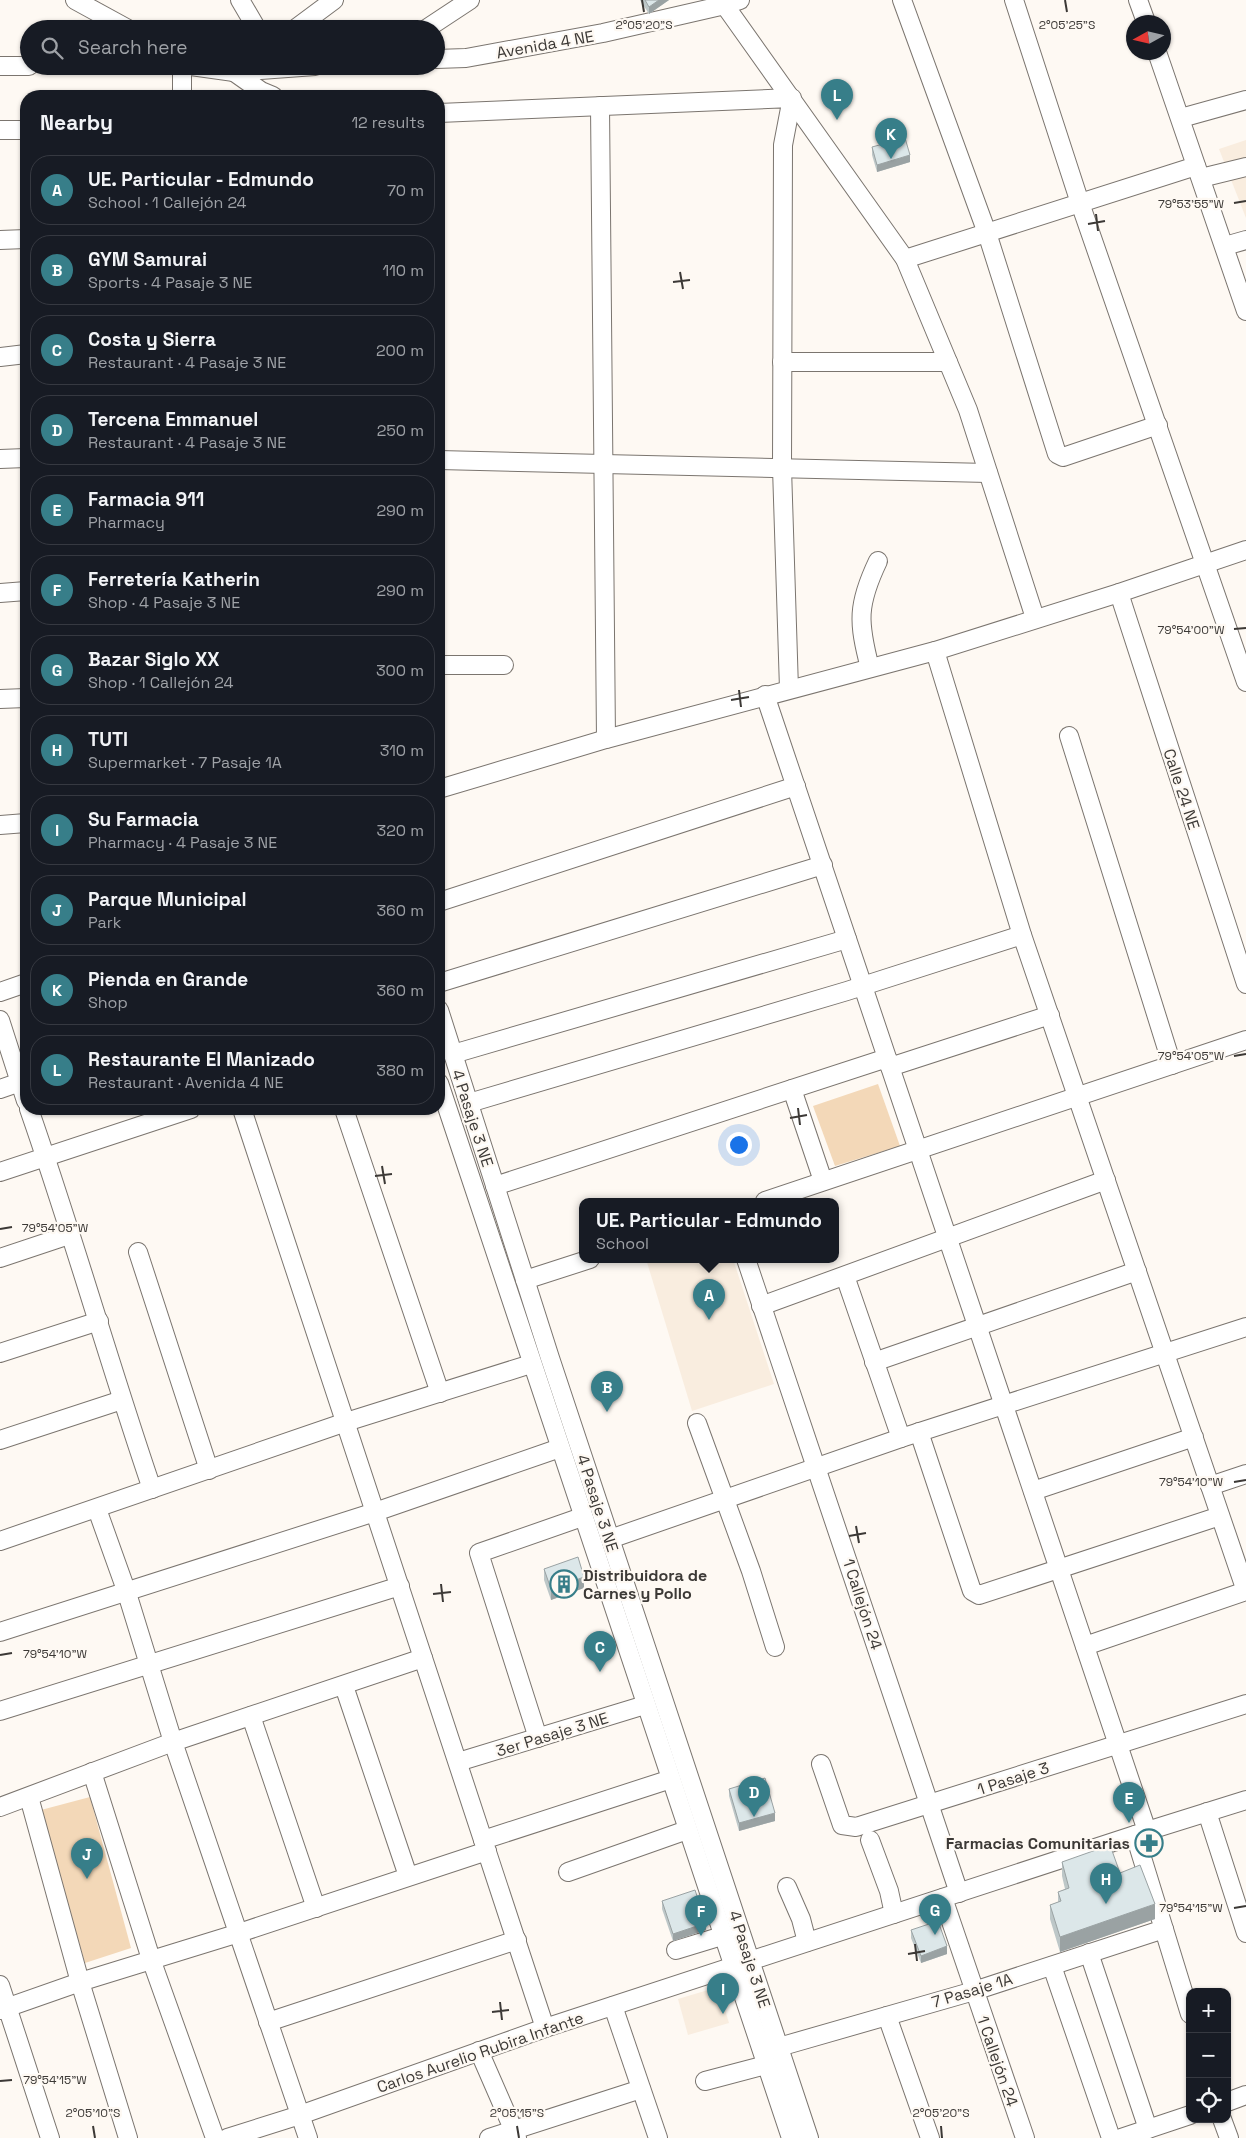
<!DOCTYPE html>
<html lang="en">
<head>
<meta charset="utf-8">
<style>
  body { margin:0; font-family:"Space Grotesk",sans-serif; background:#242831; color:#f1f3f6 }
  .controls { position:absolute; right:15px; bottom:15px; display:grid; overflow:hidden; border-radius:10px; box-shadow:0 1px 4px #0004 }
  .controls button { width:45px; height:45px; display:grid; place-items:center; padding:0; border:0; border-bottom:1px solid #363941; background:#171b24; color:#f1f3f6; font:25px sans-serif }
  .compass { position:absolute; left:1126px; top:15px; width:45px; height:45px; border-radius:50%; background:#171b24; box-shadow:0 1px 4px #0004; rotate:262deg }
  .you { position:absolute; left:738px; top:1144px; width:18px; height:18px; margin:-12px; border:4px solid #fff; border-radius:50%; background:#1a73e8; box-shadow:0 0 0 8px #1a73e833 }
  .badge { display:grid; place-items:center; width:32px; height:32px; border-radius:50%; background:#377e89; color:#fff; font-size:16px; font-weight:700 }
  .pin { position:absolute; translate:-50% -41px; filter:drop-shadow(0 1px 2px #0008) }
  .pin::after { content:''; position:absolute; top:26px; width:18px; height:15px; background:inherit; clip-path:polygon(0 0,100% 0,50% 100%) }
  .popup { position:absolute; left:579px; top:1198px; width:260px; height:65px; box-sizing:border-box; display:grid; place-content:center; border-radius:10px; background:#171b24; filter:drop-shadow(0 1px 4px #0005); font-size:16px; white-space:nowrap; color:#9ea1a6 }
  .popup b { font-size:19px; color:#f1f3f6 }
  .popup::after { content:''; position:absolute; left:50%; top:100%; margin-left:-10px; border:10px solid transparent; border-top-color:#171b24 }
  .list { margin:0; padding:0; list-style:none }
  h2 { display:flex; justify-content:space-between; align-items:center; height:65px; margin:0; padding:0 20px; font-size:21px }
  h2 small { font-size:16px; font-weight:400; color:#9ea1a6 }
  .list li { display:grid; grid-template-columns:32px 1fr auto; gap:15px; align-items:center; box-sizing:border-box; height:70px; margin:0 10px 10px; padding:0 10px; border:1px solid #363941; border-radius:20px }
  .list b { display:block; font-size:19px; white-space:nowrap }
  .list p { margin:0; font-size:16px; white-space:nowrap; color:#9ea1a6 }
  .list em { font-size:16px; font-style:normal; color:#9ea1a6 }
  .icon { flex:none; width:28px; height:28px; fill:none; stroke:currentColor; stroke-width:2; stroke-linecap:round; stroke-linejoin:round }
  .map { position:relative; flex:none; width:1246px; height:2138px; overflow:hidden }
  .search { position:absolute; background:#171b24; box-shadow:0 1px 4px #0004; left:20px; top:20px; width:425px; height:55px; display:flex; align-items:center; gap:12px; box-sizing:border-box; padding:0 18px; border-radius:28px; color:#9ea1a6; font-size:19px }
  .panel { position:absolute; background:#171b24; box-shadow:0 1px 4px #0004; left:20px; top:90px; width:425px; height:1025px; border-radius:20px }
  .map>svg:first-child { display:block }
  .built { fill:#f9eddf }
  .green { fill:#f3d8b8 }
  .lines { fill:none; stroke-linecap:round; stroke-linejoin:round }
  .minor-casing { stroke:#7b756f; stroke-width:20 }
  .minor { stroke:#fff; stroke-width:18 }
  .wall { fill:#bdc7c8 }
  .shaded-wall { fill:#9aa2a3 }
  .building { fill:#dce7e9; stroke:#9aa2a3 }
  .ticks { fill:none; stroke:#3c3936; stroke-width:2 }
  .labels { text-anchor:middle; stroke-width:4.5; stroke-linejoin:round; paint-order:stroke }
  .street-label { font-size:16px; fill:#3c3936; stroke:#fef9f3 }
  .poi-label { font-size:16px; font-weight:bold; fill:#3c3936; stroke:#fef9f3; text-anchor:start }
  .ticks-label { font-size:12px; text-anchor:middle; fill:#3c3936; stroke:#fef9f3; stroke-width:4.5; stroke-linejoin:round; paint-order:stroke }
</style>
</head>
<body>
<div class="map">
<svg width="1246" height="2138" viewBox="0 0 1246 2138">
  <rect width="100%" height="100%" fill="#fef9f3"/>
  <g class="built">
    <path d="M1246 140V218L1219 149Z"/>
    <path d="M646 1259H733L774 1384 692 1411Z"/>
    <path d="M718 1987 729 2023 688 2035 678 1999Z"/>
  </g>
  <g class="green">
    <path d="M878 1084 900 1146 835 1166 813 1106Z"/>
    <path d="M90 1797 131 1948 85 1963 41 1810Z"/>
  </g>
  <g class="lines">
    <g class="minor-casing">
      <g id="minor">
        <path d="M75 0 128 29"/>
        <path d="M240 0 257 29"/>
        <path d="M721 0 905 259 968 410 1035 618"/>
        <path d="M902 0 987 233 1057 454 1063 457 1158 425"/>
        <path d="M1014 0 1080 203 1246 682"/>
        <path d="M1138 0 1146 22"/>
        <path d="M295 29 334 0"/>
        <path d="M426 29 470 0"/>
        <path d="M1157 52 1246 311"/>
        <path d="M436 59 466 58 603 33 725 5 740 0"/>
        <path d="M0 66H29"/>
        <path d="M182 66V96"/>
        <path d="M191 66 234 72 315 66"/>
        <path d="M238 69 234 72 261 91 273 96"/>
        <path d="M600 106 606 739"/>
        <path d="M439 113 792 98 783 145 782 468 789 689"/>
        <path d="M1181 118 1246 100"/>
        <path d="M0 130H26"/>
        <path d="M1201 178 1246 167"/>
        <path d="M0 240 26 239"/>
        <path d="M1225 246 1246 240"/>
        <path d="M905 259 1196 166"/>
        <path d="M0 357 26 354"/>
        <path d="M782 362H948"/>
        <path d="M0 459 26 458"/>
        <path d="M439 460 988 473"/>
        <path d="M0 593 26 591"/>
        <path d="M1119 593 1246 984"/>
        <path d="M935 651 1022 935 1246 1591"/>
        <path d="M439 665H504"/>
        <path d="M870 668C858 622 857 605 878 561"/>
        <path d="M765 695 1147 1831"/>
        <path d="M0 699 26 698"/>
        <path d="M1069 736 1172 1065"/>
        <path d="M439 789 606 739 935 651 1119 593 1246 550"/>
        <path d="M0 825 26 823"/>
        <path d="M439 902 796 786"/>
        <path d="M439 983 823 865"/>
        <path d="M0 992 26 983"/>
        <path d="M439 1010 550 1358 809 2138"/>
        <path d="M0 1020 26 1101"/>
        <path d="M453 1054 847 939"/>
        <path d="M890 1067 1050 1015"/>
        <path d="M439 1083 791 2138"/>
        <path d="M0 1089 26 1080"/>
        <path d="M792 1089 823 1181"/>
        <path d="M469 1103 847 991 1022 935"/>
        <path d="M29 1109C73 1235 109 1363 152 1489"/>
        <path d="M242 1109 545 2028"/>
        <path d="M344 1109 440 1393"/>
        <path d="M0 1172 191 1109"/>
        <path d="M495 1186 887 1058"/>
        <path d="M765 1201 1246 1040"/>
        <path d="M138 1252 209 1470"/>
        <path d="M0 1258 69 1235"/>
        <path d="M746 1259 959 1893"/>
        <path d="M845 1276 901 1438"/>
        <path d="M525 1280 590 1259"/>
        <path d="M761 1306 1106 1180"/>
        <path d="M0 1353 99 1321"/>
        <path d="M874 1362 1137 1271"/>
        <path d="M697 1423 751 1571 775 1647"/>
        <path d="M919 1432 972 1591 979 1595 1220 1516"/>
        <path d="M0 1440 122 1400"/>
        <path d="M1210 1486 1246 1474"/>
        <path d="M1033 1491 1194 1437"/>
        <path d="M97 1509 126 1590 173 1742 308 2138"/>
        <path d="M610 1539 901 1438 1246 1327"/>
        <path d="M0 1541 346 1422 531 1364"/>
        <path d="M0 1632 375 1512 560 1448"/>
        <path d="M1085 1646 1246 1591"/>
        <path d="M344 1686 408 1876"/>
        <path d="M0 1711 400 1586"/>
        <path d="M251 1716 316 1908"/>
        <path d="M538 1738 479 1553 582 1517"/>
        <path d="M458 1762 645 1705"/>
        <path d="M821 1764 842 1825 856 1827 1246 1704"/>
        <path d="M92 1772 151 1959 215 2138"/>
        <path d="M29 1797 80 1982 128 2138"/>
        <path d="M0 1807 173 1742 423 1658"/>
        <path d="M1207 1812 1246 1933"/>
        <path d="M1135 1835 1190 2014"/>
        <path d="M483 1840 671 1779"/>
        <path d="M870 1840 889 1891 894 1914"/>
        <path d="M568 1872 687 1830"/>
        <path d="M787 1887 801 1919 807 1942"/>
        <path d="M943 1898 1025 2138"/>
        <path d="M676 1950 722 1936"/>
        <path d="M1089 1953 1148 2129"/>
        <path d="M1052 1966 1111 2138"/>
        <path d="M0 1985 50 2138"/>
        <path d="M613 2006 658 2138"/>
        <path d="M0 2010 80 1982 239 1933 487 1851"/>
        <path d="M887 2016 930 2138"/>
        <path d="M268 2022 517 1940"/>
        <path d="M779 2047 974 1991 1164 1929"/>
        <path d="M479 2051 517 2138"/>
        <path d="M705 2081 766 2065"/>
        <path d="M1227 2102 1246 2095"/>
        <path d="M1222 2119 1229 2138"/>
        <path d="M227 2138 300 2115 545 2028 1147 1831 1246 1800"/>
        <path d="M489 2138 641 2089"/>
        <path d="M1121 2138 1190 2115"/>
      </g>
    </g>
    <use href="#minor" class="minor"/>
  </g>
  <g class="wall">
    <path d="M640 0H669L649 14Z"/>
    <path d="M872 147 910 162 877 172 872 155Z"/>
    <path d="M544 1569 584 1588 551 1600 544 1580Z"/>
    <path d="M729 1789 775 1821 739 1831 729 1796Z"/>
    <path d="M1062 1862 1120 1873 1155 1919 1060 1952 1050 1919V1905L1058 1902V1892L1065 1889 1062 1876Z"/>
    <path d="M662 1901 706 1930 673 1941 662 1909Z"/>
    <path d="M911 1930 947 1954 921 1963 911 1938Z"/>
  </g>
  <g class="shaded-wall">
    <path d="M659 0H669L649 14V7Z"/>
    <path d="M910 155V162L877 172V165Z"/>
    <path d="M584 1577V1588L551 1600V1589Z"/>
    <path d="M775 1813V1821L739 1831V1823Z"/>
    <path d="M1155 1904V1919L1060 1952V1937Z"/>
    <path d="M706 1923V1930L673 1941V1934Z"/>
    <path d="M947 1946V1954L921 1963V1956Z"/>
  </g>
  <g class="building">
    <path d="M645 0H659L649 7Z"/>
    <path d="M905 138 910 155 877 165 872 147Z"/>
    <path d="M578 1557 584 1577 551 1589 544 1569Z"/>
    <path d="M765 1778 775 1813 739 1823 729 1789Z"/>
    <path d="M1110 1845 1120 1873 1140 1865 1155 1904 1060 1937 1050 1905 1061 1901 1058 1892 1069 1888 1062 1862Z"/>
    <path d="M695 1890 706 1923 673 1934 662 1901Z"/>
    <path d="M938 1921 947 1946 921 1956 911 1930Z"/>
  </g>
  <path class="ticks" d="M642 0 644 12M1065 0 1067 12M1234 203 1246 201M1096 214 1098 231M1088 224 1105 221M680 272 683 289M673 282 690 280M1234 629 1246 628M739 690 741 707M731 700 749 697M1234 1056 1246 1054M798 1108 800 1125M790 1118 807 1115M382 1166 385 1184M375 1176 392 1174M0 1229 12 1227M1234 1482 1246 1480M856 1526 859 1543M849 1536 866 1533M441 1584 443 1602M433 1594 451 1592M0 1655 12 1653M1234 1908 1246 1906M915 1944 917 1961M908 1954 925 1951M500 2002 502 2020M492 2012 509 2010M0 2081 12 2080M93 2126 95 2138M517 2126 519 2138M941 2126 942 2138"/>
  <defs>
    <g id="building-ring" transform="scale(1.4375)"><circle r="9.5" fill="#fef9f3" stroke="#377e89" stroke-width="1.5"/><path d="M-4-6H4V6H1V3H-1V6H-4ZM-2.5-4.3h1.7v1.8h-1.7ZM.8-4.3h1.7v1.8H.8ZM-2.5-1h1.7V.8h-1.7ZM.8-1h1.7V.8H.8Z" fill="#377e89"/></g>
    <g id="pharmacy-ring" transform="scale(1.4375)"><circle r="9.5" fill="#fef9f3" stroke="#377e89" stroke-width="1.5"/><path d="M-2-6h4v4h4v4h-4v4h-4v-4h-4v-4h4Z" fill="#377e89"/></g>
  </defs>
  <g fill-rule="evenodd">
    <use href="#building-ring" x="564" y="1584"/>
    <use href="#pharmacy-ring" x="1149" y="1843"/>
  </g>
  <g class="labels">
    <g class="street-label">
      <text transform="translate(545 44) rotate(-10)" y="6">Avenida 4 NE</text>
      <text transform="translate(1182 789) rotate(72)" y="6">Calle 24 NE</text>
      <text transform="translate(473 1118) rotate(72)" y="6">4 Pasaje 3 NE</text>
      <text transform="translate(598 1503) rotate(72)" y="6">4 Pasaje 3 NE</text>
      <text transform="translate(863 1604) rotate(72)" y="6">1 Callejón 24</text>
      <text transform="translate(552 1734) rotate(-17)" y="6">3er Pasaje 3 NE</text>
      <text transform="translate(1013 1778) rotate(-18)" y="6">1 Pasaje 3</text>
      <text transform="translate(750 1959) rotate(72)" y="6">4 Pasaje 3 NE</text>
      <text transform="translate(972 1990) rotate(-17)" y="6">7 Pasaje 1A</text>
      <text transform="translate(480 2052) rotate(-19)" y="6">Carlos Aurelio Rubira Infante</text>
      <text transform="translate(998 2061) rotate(71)" y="6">1 Callejón 24</text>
    </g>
    <g class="poi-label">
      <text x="583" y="1581">Distribuidora de<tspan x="583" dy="18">Carnes y Pollo</tspan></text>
      <text x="1130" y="1849" text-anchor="end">Farmacias Comunitarias</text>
    </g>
  </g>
  <g class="ticks-label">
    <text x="644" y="29">2°05'20"S</text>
    <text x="1067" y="29">2°05'25"S</text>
    <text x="1191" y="208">79°53'55"W</text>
    <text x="1191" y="634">79°54'00"W</text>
    <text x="1191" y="1060">79°54'05"W</text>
    <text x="55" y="1232">79°54'05"W</text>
    <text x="1191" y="1486">79°54'10"W</text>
    <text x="55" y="1658">79°54'10"W</text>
    <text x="1191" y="1912">79°54'15"W</text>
    <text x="55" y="2084">79°54'15"W</text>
    <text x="93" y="2117">2°05'10"S</text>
    <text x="517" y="2117">2°05'15"S</text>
    <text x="941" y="2117">2°05'20"S</text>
  </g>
</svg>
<div class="controls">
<button>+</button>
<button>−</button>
<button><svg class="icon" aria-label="locate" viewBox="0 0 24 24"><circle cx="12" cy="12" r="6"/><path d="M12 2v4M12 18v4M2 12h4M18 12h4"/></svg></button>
</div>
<svg class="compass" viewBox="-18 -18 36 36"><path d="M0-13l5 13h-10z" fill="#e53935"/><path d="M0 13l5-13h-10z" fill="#9ea1a6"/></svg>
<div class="you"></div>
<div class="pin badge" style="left:709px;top:1320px">A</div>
<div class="popup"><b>UE. Particular - Edmundo</b>School</div>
<div class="pin badge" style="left:607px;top:1412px">B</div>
<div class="pin badge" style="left:600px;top:1672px">C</div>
<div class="pin badge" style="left:754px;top:1817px">D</div>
<div class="pin badge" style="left:1129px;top:1823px">E</div>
<div class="pin badge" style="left:701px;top:1936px">F</div>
<div class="pin badge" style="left:935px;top:1935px">G</div>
<div class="pin badge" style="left:1106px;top:1904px">H</div>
<div class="pin badge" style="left:723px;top:2014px">I</div>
<div class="pin badge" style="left:87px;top:1879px">J</div>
<div class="pin badge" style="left:891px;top:159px">K</div>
<div class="pin badge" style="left:837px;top:120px">L</div>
<div class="search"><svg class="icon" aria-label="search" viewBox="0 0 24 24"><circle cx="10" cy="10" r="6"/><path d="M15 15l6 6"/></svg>Search here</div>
<section class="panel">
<h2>Nearby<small>12 results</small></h2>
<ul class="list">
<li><span class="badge">A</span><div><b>UE. Particular - Edmundo</b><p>School · 1 Callejón 24</p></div><em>70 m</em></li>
<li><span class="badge">B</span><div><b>GYM Samurai</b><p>Sports · 4 Pasaje 3 NE</p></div><em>110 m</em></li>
<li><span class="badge">C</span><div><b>Costa y Sierra</b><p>Restaurant · 4 Pasaje 3 NE</p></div><em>200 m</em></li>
<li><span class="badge">D</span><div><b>Tercena Emmanuel</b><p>Restaurant · 4 Pasaje 3 NE</p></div><em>250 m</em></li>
<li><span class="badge">E</span><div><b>Farmacia 911</b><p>Pharmacy</p></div><em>290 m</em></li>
<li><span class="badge">F</span><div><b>Ferretería Katherin</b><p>Shop · 4 Pasaje 3 NE</p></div><em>290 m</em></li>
<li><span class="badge">G</span><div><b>Bazar Siglo XX</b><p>Shop · 1 Callejón 24</p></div><em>300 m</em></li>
<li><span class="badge">H</span><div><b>TUTI</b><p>Supermarket · 7 Pasaje 1A</p></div><em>310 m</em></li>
<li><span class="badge">I</span><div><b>Su Farmacia</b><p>Pharmacy · 4 Pasaje 3 NE</p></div><em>320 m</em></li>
<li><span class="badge">J</span><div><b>Parque Municipal</b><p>Park</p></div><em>360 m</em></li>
<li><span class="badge">K</span><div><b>Pienda en Grande</b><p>Shop</p></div><em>360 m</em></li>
<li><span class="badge">L</span><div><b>Restaurante El Manizado</b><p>Restaurant · Avenida 4 NE</p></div><em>380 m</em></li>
</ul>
</section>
</div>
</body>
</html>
